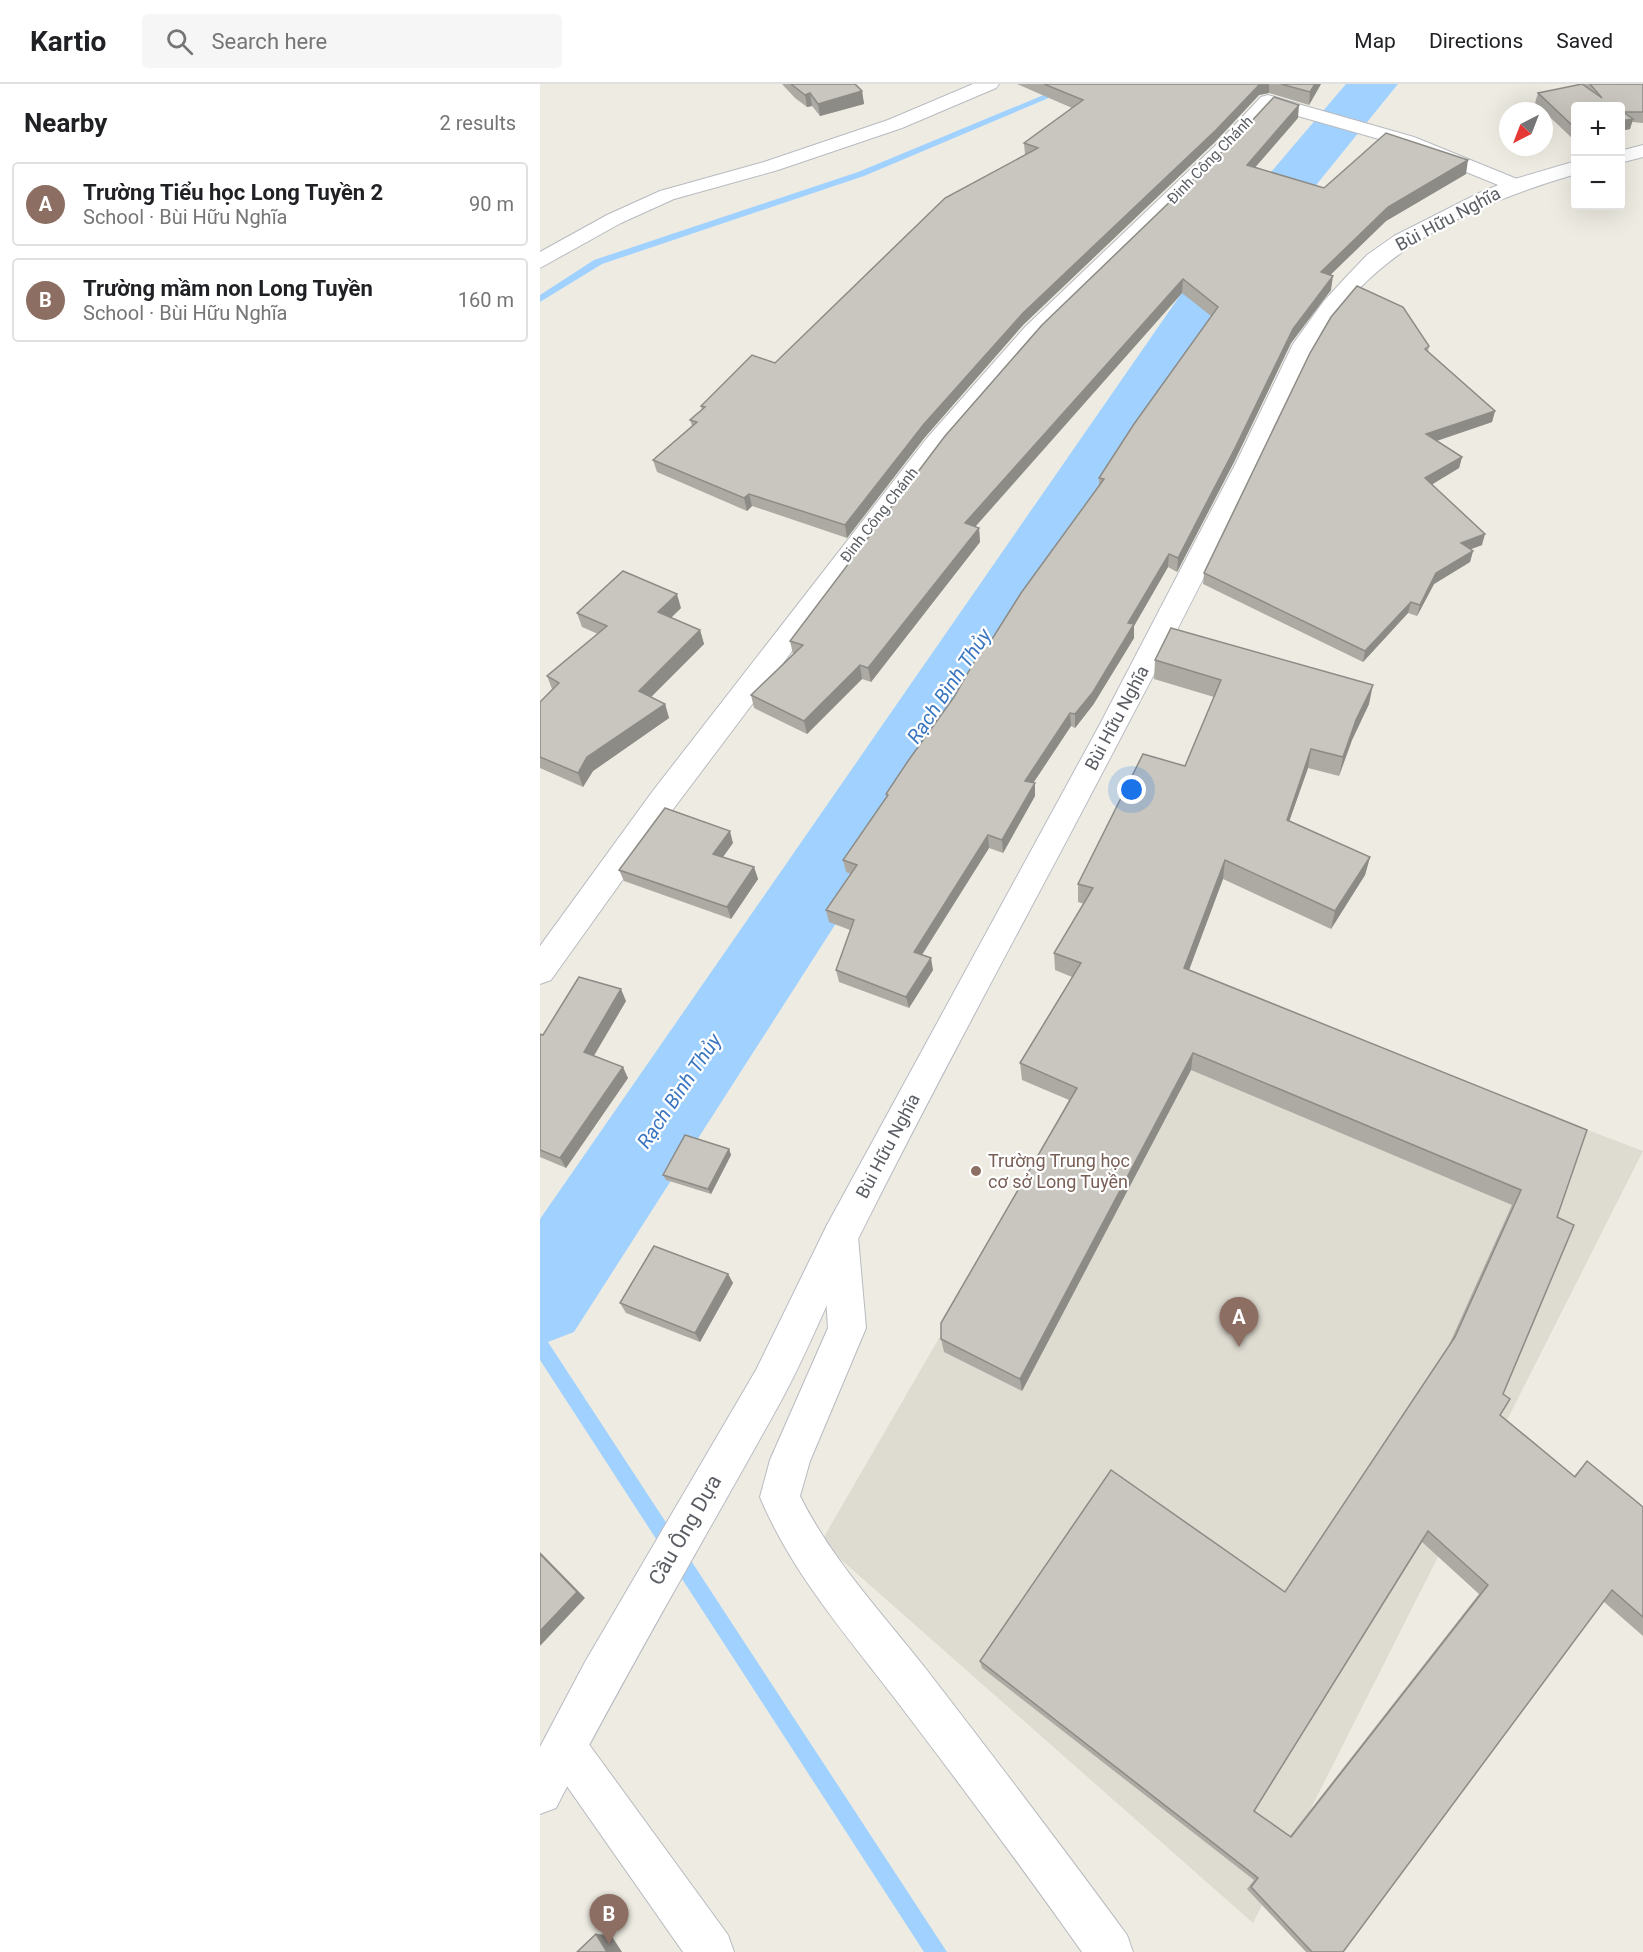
<!DOCTYPE html>
<html lang="en">
<head>
<meta charset="utf-8">
<style>
  body { margin:0; font-family:Roboto,sans-serif; background:#f6f6f6; color:#202124 }
  .controls { position:absolute; right:18px; top:18px; display:grid; overflow:hidden; border-radius:6px; box-shadow:0 6px 24px #0002 }
  .controls button { width:54px; height:54px; display:grid; place-items:center; padding:0; border:0; border-bottom:2px solid #e0e0e0; background:#fff; color:#202124; font:30px sans-serif }
  .compass { position:absolute; left:959px; top:18px; width:54px; height:54px; border-radius:50%; background:#fff; box-shadow:0 6px 24px #0002; rotate:222deg }
  .you { position:absolute; left:592px; top:706px; width:21px; height:21px; margin:-15px; border:4px solid #fff; border-radius:50%; background:#1a73e8; box-shadow:0 0 0 9px #1a73e833 }
  .badge { display:grid; place-items:center; width:39px; height:39px; border-radius:50%; background:#f33d23; color:#fff; font-size:20px; font-weight:700 }
  .pin { position:absolute; translate:-50% -50px; filter:drop-shadow(0 2px 3px #0008) }
  .pin::after { content:''; position:absolute; top:32px; width:21px; height:18px; background:inherit; clip-path:polygon(0 0,100% 0,50% 100%) }
  .list { margin:0; padding:0; list-style:none }
  h2 { display:flex; justify-content:space-between; align-items:center; height:78px; margin:0; padding:0 24px; font-size:26px }
  h2 small { font-size:20px; font-weight:400; color:#757577 }
  .list li { display:grid; grid-template-columns:39px 1fr auto; gap:18px; align-items:center; box-sizing:border-box; height:84px; margin:0 12px 12px; padding:0 12px; border:2px solid #e0e0e0; border-radius:6px }
  .list b { display:block; font-size:22px; white-space:nowrap }
  .list p { margin:0; font-size:20px; white-space:nowrap; color:#757577 }
  .list em { font-size:20px; font-style:normal; color:#757577 }
  .icon { flex:none; width:33px; height:33px; fill:none; stroke:currentColor; stroke-width:2; stroke-linecap:round; stroke-linejoin:round }
  .map { position:relative; flex:none; width:1103px; height:1868px; overflow:hidden }
  header { display:flex; align-items:center; gap:36px; box-sizing:border-box; height:84px; padding:0 30px; background:#fff; border-bottom:2px solid #e0e0e0 }
  header strong { font-size:28px }
  nav { display:flex; gap:33px; margin-inline-start:auto; font-size:21px }
  .search { width:420px; height:54px; background:#f6f6f6; display:flex; align-items:center; gap:15px; box-sizing:border-box; padding:0 21px; border-radius:6px; color:#757577; font-size:22px }
  main { display:flex }
  aside { flex:1; background:#fff }
  .map>svg:first-child { display:block }
  .education { fill:#dedbd1 }
  .lines { fill:none; stroke-linecap:round; stroke-linejoin:round }
  .stream { fill:#a1d2ff; fill-rule:evenodd }
  .river { fill:#a1d2ff; fill-rule:evenodd }
  .minor-casing { stroke:#b7babf; stroke-width:2 }
  .tertiary-casing { stroke:#b7babf; stroke-width:2 }
  .secondary-casing { stroke:#b8bbc2; stroke-width:2 }
  .minor { fill:#fff; fill-rule:evenodd }
  .tertiary { fill:#fff; fill-rule:evenodd }
  .secondary { fill:#fff; fill-rule:evenodd }
  .wall { fill:#adaaa4; fill-rule:evenodd }
  .shaded-wall { fill:#8d8b86 }
  .building { fill:#c9c6bf; stroke:#8d8b86; stroke-width:1.5; fill-rule:evenodd }
  .education-dot { fill:#8d6e63; stroke:#fff; stroke-width:2 }
  .labels { text-anchor:middle; stroke-width:4.5; stroke-linejoin:round; paint-order:stroke }
  .far-street-label { font-size:15px; fill:#5a5e64; stroke:#fff }
  .street-label { font-size:18px; fill:#5a5e64; stroke:#fff }
  .education-label { font-size:18px; fill:#785e54; stroke:#fff; text-anchor:start }
  .water-label { font-size:20px; font-style:italic; fill:#3b76c1; stroke:#fff }
  .near-street-label { font-size:21px; fill:#5a5e64; stroke:#fff }
</style>
</head>
<body>
<header>
<strong>Kartio</strong>
<div class="search"><svg class="icon" aria-label="search" viewBox="0 0 24 24"><circle cx="10" cy="10" r="6"/><path d="M15 15l6 6"/></svg>Search here</div>
<nav><a>Map</a><a>Directions</a><a>Saved</a></nav>
</header>
<main>
<aside>
<h2>Nearby<small>2 results</small></h2>
<ul class="list">
<li><span class="badge" style="background:#8d6e63">A</span><div><b>Trường Tiểu học Long Tuyền 2</b><p>School · Bùi Hữu Nghĩa</p></div><em>90 m</em></li>
<li><span class="badge" style="background:#8d6e63">B</span><div><b>Trường mầm non Long Tuyền</b><p>School · Bùi Hữu Nghĩa</p></div><em>160 m</em></li>
</ul>
</aside>
<div class="map">
<svg width="1103" height="1868" viewBox="0 0 1103 1868">
  <rect width="100%" height="100%" fill="#eeece2"/>
  <path class="education" d="M615 881 1103 1067 713 1839 281 1458Z"/>
  <g class="lines">
    <g class="stream">
      <path d="M530 0H542L324 92 62 180 0 218V211L54 176 318 88Z"/>
      <path d="M0 1253 6 1255 407 1868H384L0 1276Z"/>
    </g>
    <path class="river" d="M806 0H858L743 142 34 1248 0 1261V1135L702 122Z"/>
    <g class="minor-casing">
      <g id="minor">
        <path d="M433 0H459L456 4 362 44 238 86 134 115 81 139 0 184V168L67 131 120 107 224 78 348 36Z"/>
        <path d="M751 18 874 53 982 97 985 101 982 105H968L860 61 744 28 741 24Z"/>
        <path d="M300 1136 313 1141 318 1153 326 1244 270 1377 260 1412C291 1475 343 1530 386 1585 454 1673 521 1761 587 1851L593 1868H542C482 1783 419 1699 356 1616 307 1552 251 1488 220 1413L230 1376 288 1244 282 1153 287 1141Z"/>
        <path d="M25 1641 40 1648 188 1851 194 1868H143L10 1678 3 1663 10 1648Z"/>
      </g>
    </g>
    <g class="tertiary-casing">
      <path id="tertiary" d="M728 11 758 20 761 24 751 30 732 24 691 68 501 253 405 364 134 724 11 896 0 900V862L112 708 387 354 485 243 677 60 721 13Z"/>
    </g>
    <g class="secondary-casing">
      <g id="secondary">
        <path d="M1103 61V73L1080 79V67Z"/>
        <path d="M1036 77V90C948 116 859 153 800 226 765 270 746 325 722 375 677 470 628 564 579 657 491 826 398 994 313 1165 288 1215 268 1268 241 1317 166 1453 87 1586 16 1724L0 1730V1663L45 1578 216 1286 287 1141 559 642 696 379 753 260 784 217 807 192 827 171 854 152 939 109 968 97Z"/>
      </g>
    </g>
    <use href="#minor" class="minor"/>
    <use href="#tertiary" class="tertiary"/>
    <use href="#secondary" class="secondary"/>
  </g>
  <g class="wall">
    <path d="M242 0H315L322 7 324 20 280 32 272 22 267 23 255 14Z"/>
    <path d="M477 0H781L769 21 729 9 719 11 675 58 483 241 385 353 307 454 212 422 207 427 117 388 113 376 152 342 150 336 162 326 161 322 235 279 485 71 484 59 532 24Z"/>
    <path d="M1039 0H1103V39L1092 38 1090 45 1080 47V22H1035V54L1033 55 995 19 998 9 1040 1Z"/>
    <path d="M758 34 715 83 784 104 926 90 846 137 790 191 791 206 751 259 694 378 637 488 628 483 594 542V554L553 621 535 644 531 642 493 699 495 712 463 769 449 764 382 871 393 886 369 924 299 898 296 886 310 846 289 838 286 826 311 790 306 788 303 776 347 713 346 710 414 613 449 560 559 401V394L671 232 642 209 435 443 439 444 440 458 331 598 322 595 267 650 214 624 211 611 253 570 250 557Z"/>
    <path d="M889 262 888 268 955 327 952 338 897 357 922 373 919 384 892 400 942 461 931 465 933 467 930 478 894 500 877 532 868 529 823 578 663 500 664 489Z"/>
    <path d="M141 524 131 534 160 546 164 560 111 613 125 620 129 634 53 687 43 703 0 684V618L12 605 7 592 58 550 42 543 37 529Z"/>
    <path d="M615 576 829 620 812 656 799 692 768 684 749 737 830 773 825 791 791 845 683 795 649 886 1047 1046 1017 1133 963 1310 960 1331 1034 1392 1047 1377 1103 1423V1552L1063 1517 803 1868H766L707 1805 714 1796 442 1584 440 1577 745 1508 909 1261 972 1121 651 986 482 1307 404 1268 401 1255 529 1016 482 996 480 979 532 893 515 886 514 869 544 820 538 818V800L645 682 674 613 614 595ZM882 1458 939 1510 750 1752 714 1727Z"/>
    <path d="M193 759 183 773 214 783 218 795 191 835 84 797 79 786Z"/>
    <path d="M86 917 54 972 88 994 26 1084 0 1073V950L3 951Z"/>
    <path d="M189 1065 191 1071 171 1110 126 1096 123 1091Z"/>
    <path d="M188 1190 193 1199 160 1258 86 1229 80 1219Z"/>
  </g>
  <g class="shaded-wall">
    <path d="M720 0H729V9L719 11 675 58 483 241 385 353 307 454 305 441 384 340 483 229Z"/>
    <path d="M775 0H781L769 21 770 8Z"/>
    <path d="M322 7 324 20 280 32 278 20Z"/>
    <path d="M270 9 272 22 267 23 265 11Z"/>
    <path d="M759 21 758 34 706 94 707 81Z"/>
    <path d="M1093 35 1090 45 1080 47V37Z"/>
    <path d="M928 76 926 90 846 137 779 202 781 188 848 123Z"/>
    <path d="M793 192 791 206 751 259 694 378 637 488 638 474 753 245Z"/>
    <path d="M643 195 642 209 426 453 425 439Z"/>
    <path d="M955 327 952 338 884 361 886 350Z"/>
    <path d="M922 373 919 384 883 406 885 394Z"/>
    <path d="M209 410 212 422 207 427 204 414Z"/>
    <path d="M439 444 440 458 331 598 328 584Z"/>
    <path d="M945 450 942 461 918 470 921 459Z"/>
    <path d="M933 467 930 478 894 500 877 532 880 521 896 489Z"/>
    <path d="M629 470 628 483 594 542V554L553 621 535 644V630Z"/>
    <path d="M137 510 141 524 122 542 118 528Z"/>
    <path d="M871 518 868 529 823 578 825 567Z"/>
    <path d="M160 546 164 560 104 620 99 607Z"/>
    <path d="M320 581 322 595 267 650 264 637Z"/>
    <path d="M833 601 829 620 812 656 799 692 803 673 816 636Z"/>
    <path d="M125 620 129 634 53 687 43 703 38 689 47 673Z"/>
    <path d="M530 629 531 642 486 710 485 697Z"/>
    <path d="M771 665 768 684 743 755 747 736Z"/>
    <path d="M495 699V712L463 769 462 756Z"/>
    <path d="M190 747 193 759 177 781 173 770Z"/>
    <path d="M448 751 449 764 376 880 374 868Z"/>
    <path d="M830 773 825 791 791 845 795 827Z"/>
    <path d="M685 776 683 795 643 902 644 884Z"/>
    <path d="M214 783 218 795 191 835 187 823Z"/>
    <path d="M391 874 393 886 369 924 366 913Z"/>
    <path d="M81 905 86 917 50 978 44 968Z"/>
    <path d="M653 969 651 986 482 1307 480 1295Z"/>
    <path d="M83 983 88 994 26 1084 20 1074Z"/>
    <path d="M189 1065 191 1071 171 1110 168 1105Z"/>
    <path d="M188 1190 193 1199 160 1258 155 1249Z"/>
    <path d="M0 1468 45 1514 0 1562Z"/>
    <path d="M56 1850 71 1851 82 1868H67Z"/>
  </g>
  <g class="building">
    <path d="M251 0H315L322 7 278 20 270 9 265 11Z"/>
    <path d="M504 0H720L676 46 483 229 384 340 305 441 209 410 204 414 113 376 157 338 150 336 165 323 161 322 212 271 235 279 405 114 498 64 484 59 543 16Z"/>
    <path d="M741 0H775L770 8Z"/>
    <path d="M1042 0 1062 14 1050 0H1103V28H1083L1093 35 1080 37V22H1035V44L998 9Z"/>
    <path d="M734 13 759 21 707 81 784 104 846 49 928 76 848 123 781 188 793 192 753 245 695 364 638 474 629 470 588 539 594 540 553 608 535 630 530 629 485 697 495 699 462 756 448 751 374 868 391 874 366 913 296 886 314 836 286 826 317 781 303 776 348 711 346 710 368 677 414 613 445 559 449 560 481 509 564 395 559 394 594 340 678 223 643 195 425 439 439 444 328 584 320 581 264 637 211 611 263 561 250 557 405 352 502 241 694 56Z"/>
    <path d="M817 202 863 223 889 262 885 265 955 327 886 350 922 373 885 394 945 450 921 459 933 467 896 489 880 521 871 518 825 567 664 489 770 269 791 233Z"/>
    <path d="M83 487 137 510 118 528 160 546 99 607 125 620 47 673 38 689 0 673V618L19 599 7 592 67 542 37 529Z"/>
    <path d="M631 544 833 601 816 636 803 673 771 665 747 736 830 773 795 827 685 776 644 884 1047 1046 1017 1133 1034 1141 963 1310 970 1315 960 1331 1035 1393 1047 1377 1103 1423V1533L1072 1506 803 1868H772L711 1803 718 1794 440 1577 571 1386 745 1508 915 1253 981 1106 653 969 480 1295 401 1255V1239L537 1004 480 979 541 879 514 869 553 804 538 800 603 670 645 682 681 596 615 576ZM888 1447 948 1501 751 1753 714 1727Z"/>
    <path d="M125 724 190 747 173 770 214 783 187 823 79 786Z"/>
    <path d="M39 893 81 905 44 968 83 983 20 1074 0 1066V950L3 951Z"/>
    <path d="M145 1051 189 1065 168 1105 123 1091Z"/>
    <path d="M114 1162 188 1190 155 1249 80 1219Z"/>
    <path d="M0 1470 37 1508 0 1547Z"/>
    <path d="M56 1850 67 1868H37Z"/>
  </g>
  <circle class="education-dot" cx="436" cy="1087" r="6"/>
  <g class="labels">
    <g class="far-street-label">
      <text transform="translate(670 76) rotate(-46)" y="5">Đinh Công Chánh</text>
      <text transform="translate(339 431) rotate(-52)" y="5">Đinh Công Chánh</text>
    </g>
    <g class="street-label">
      <text transform="translate(908 135) rotate(-28)" y="6">Bùi Hữu Nghĩa</text>
      <text transform="translate(577 634) rotate(-62)" y="6">Bùi Hữu Nghĩa</text>
      <text transform="translate(348 1062) rotate(-62)" y="6">Bùi Hữu Nghĩa</text>
    </g>
    <g class="education-label">
      <text x="448" y="1083">Trường Trung học<tspan x="448" dy="21">cơ sở Long Tuyền</tspan></text>
    </g>
    <g class="water-label">
      <text transform="translate(409 602) rotate(-56)" y="7">Rạch Bình Thủy</text>
      <text transform="translate(139 1007) rotate(-56)" y="7">Rạch Bình Thủy</text>
    </g>
    <g class="near-street-label">
      <text transform="translate(145 1446) rotate(-60)" y="7">Cầu Ông Dựa</text>
    </g>
  </g>
</svg>
<div class="controls">
<button>+</button>
<button>−</button>
</div>
<svg class="compass" viewBox="-18 -18 36 36"><path d="M0-13l5 13h-10z" fill="#e53935"/><path d="M0 13l5-13h-10z" fill="#757577"/></svg>
<div class="you"></div>
<div class="pin badge" style="left:699px;top:1263px;background:#8d6e63">A</div>
<div class="pin badge" style="left:69px;top:1860px;background:#8d6e63">B</div>
</div>
</main>
</body>
</html>
